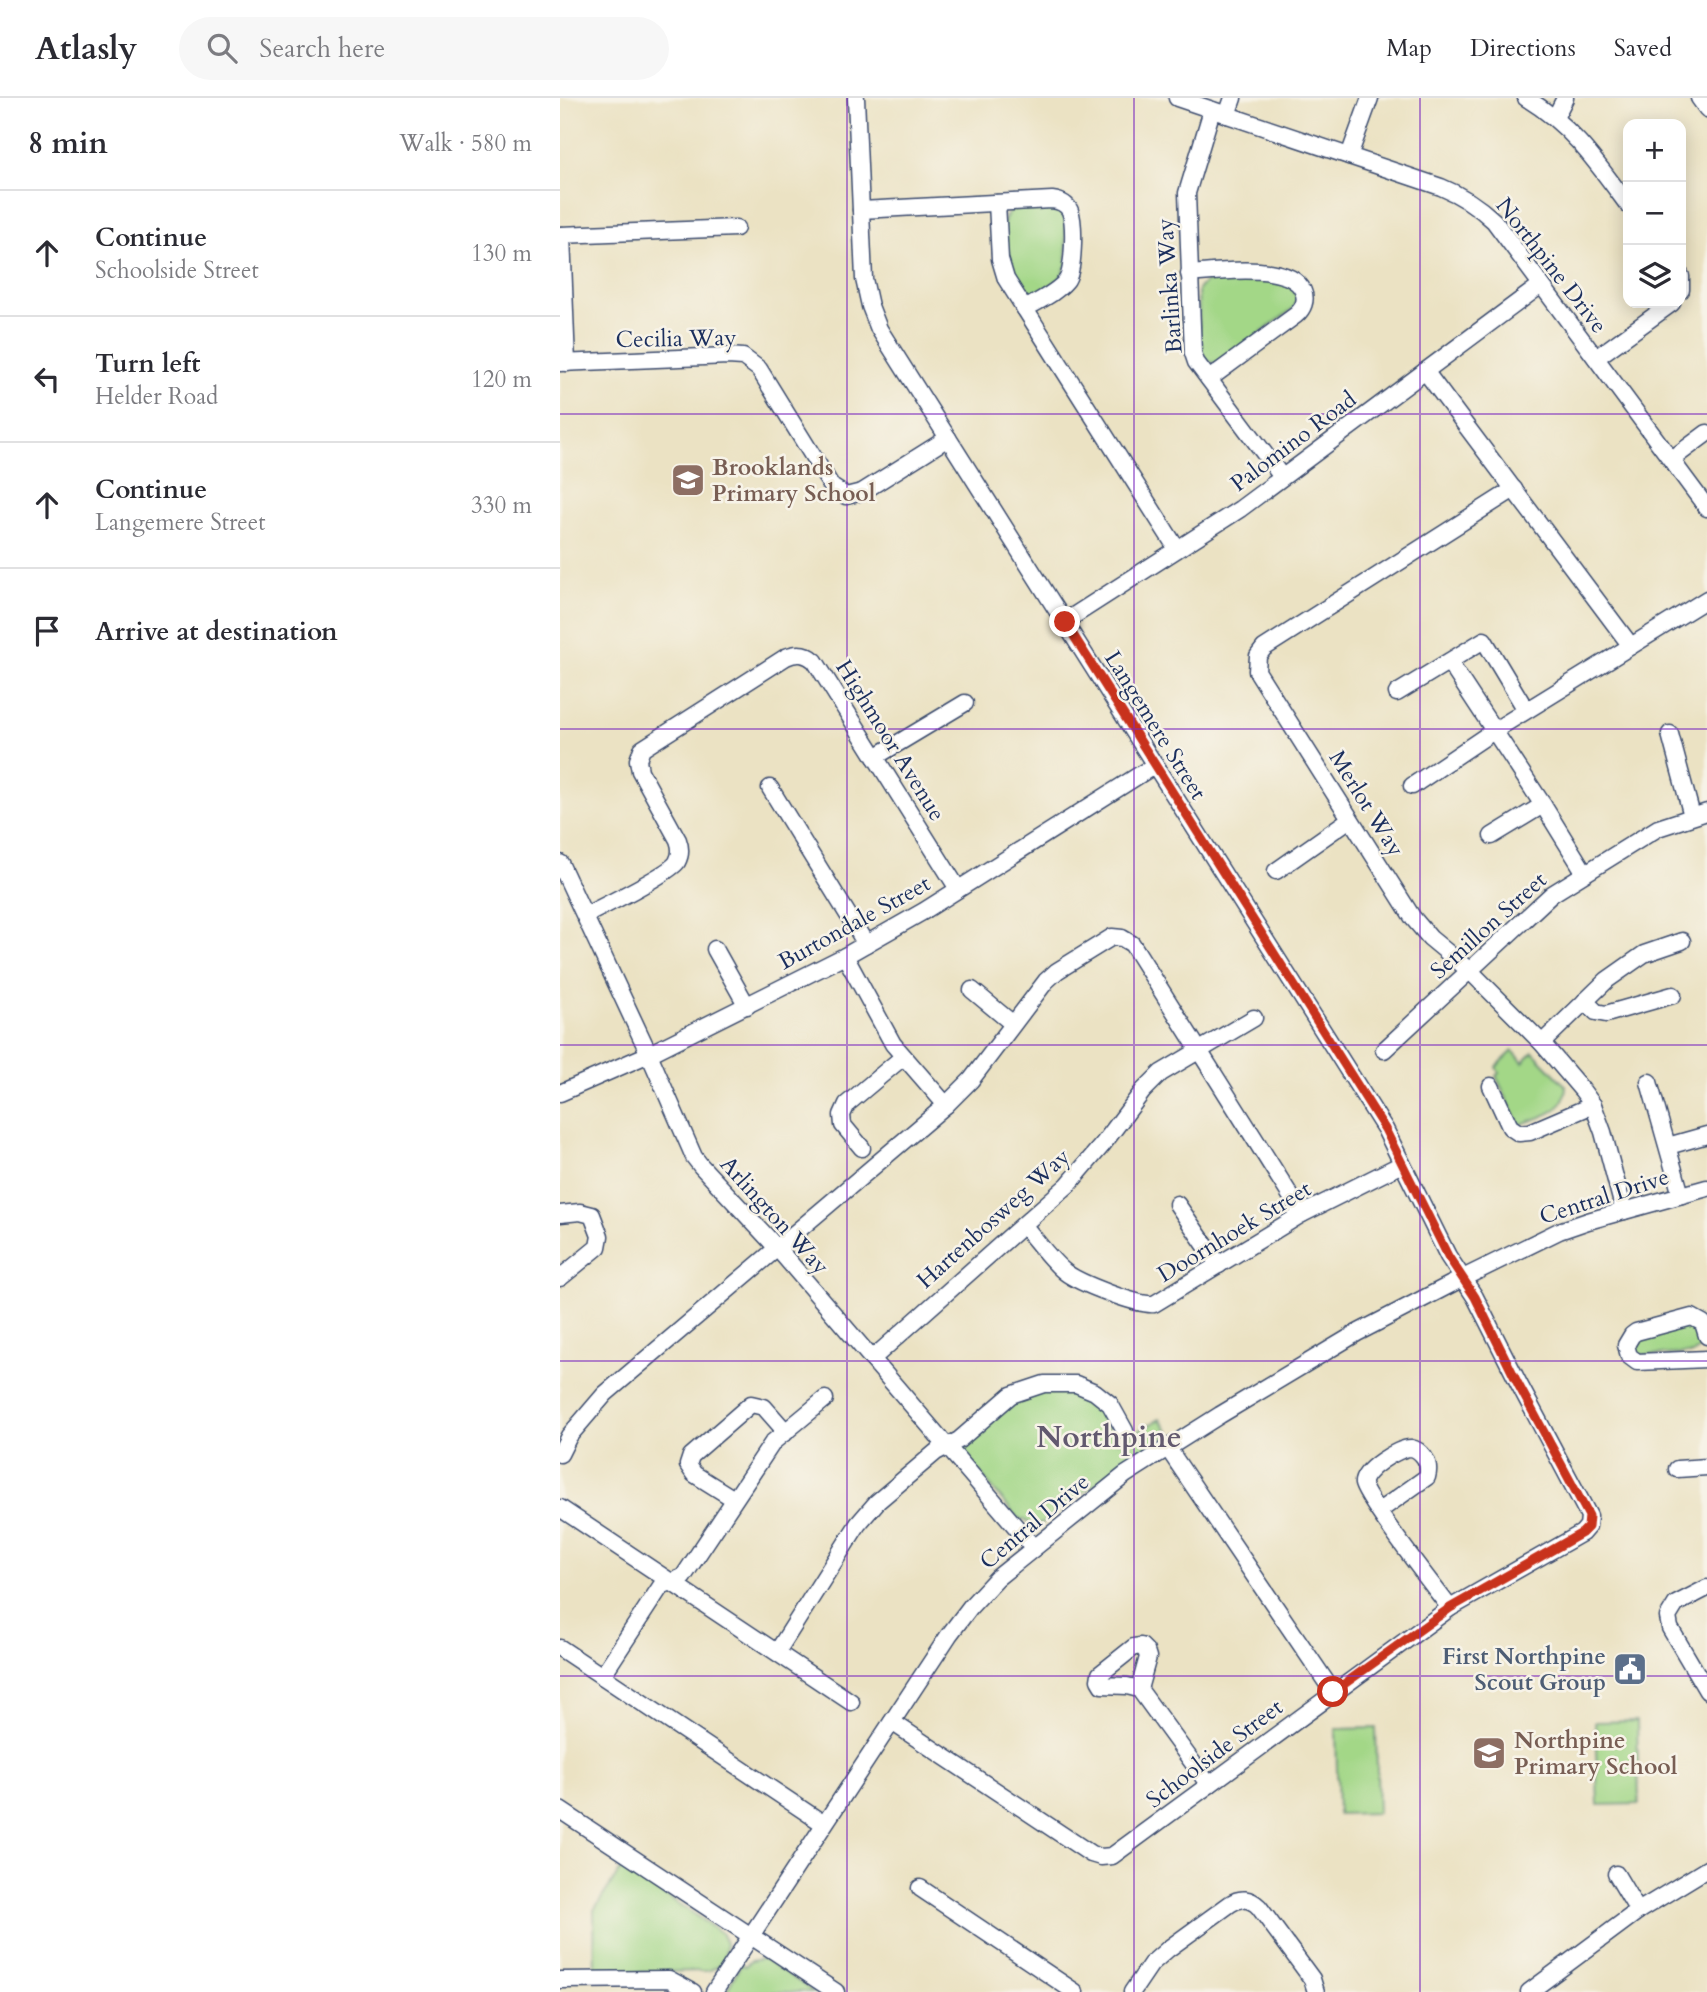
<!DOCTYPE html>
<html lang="en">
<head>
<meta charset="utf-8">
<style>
  body { margin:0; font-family:Cardo,serif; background:#f7f7f7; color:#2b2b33 }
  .controls { position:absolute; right:21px; top:21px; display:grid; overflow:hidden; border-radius:14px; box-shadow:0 4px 18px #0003 }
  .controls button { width:63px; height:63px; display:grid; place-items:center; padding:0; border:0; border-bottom:2px solid #e1e1e2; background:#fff; color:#2b2b33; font:35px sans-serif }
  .stop { position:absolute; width:21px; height:21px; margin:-16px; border:5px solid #c8321e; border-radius:50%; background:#fff }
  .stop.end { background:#c8321e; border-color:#fff; box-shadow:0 2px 7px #0008 }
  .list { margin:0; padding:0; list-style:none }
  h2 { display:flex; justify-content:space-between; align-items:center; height:91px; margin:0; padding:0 28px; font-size:30px }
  h2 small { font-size:23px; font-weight:400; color:#7c7c81 }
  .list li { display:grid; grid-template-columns:46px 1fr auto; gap:21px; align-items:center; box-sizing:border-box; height:126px; padding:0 28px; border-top:2px solid #e1e1e2 }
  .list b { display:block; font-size:26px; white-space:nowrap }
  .list p { margin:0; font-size:23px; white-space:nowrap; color:#7c7c81 }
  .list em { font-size:23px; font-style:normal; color:#7c7c81 }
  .icon { flex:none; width:38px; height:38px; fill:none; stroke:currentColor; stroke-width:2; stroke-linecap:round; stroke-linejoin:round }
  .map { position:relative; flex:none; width:1147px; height:1894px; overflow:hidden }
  header { display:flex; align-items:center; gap:42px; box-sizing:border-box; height:98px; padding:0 35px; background:#fff; border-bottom:2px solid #e1e1e2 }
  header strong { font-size:33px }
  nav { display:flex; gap:38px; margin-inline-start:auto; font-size:24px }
  .search { width:490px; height:63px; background:#f7f7f7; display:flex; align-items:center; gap:18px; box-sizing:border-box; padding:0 24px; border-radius:38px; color:#7c7c81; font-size:26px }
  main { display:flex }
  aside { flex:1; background:#fff }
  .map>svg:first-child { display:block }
  .green { fill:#a3d787; stroke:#5f8372; stroke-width:2 }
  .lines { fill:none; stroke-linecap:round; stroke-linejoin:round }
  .minor-casing { stroke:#3a4a6d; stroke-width:19 }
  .minor { stroke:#fff; stroke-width:16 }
  .route { stroke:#c8321e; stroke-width:9 }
  .grid { fill:none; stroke:#7b2cbf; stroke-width:2; stroke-opacity:0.55 }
  .labels { text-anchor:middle; stroke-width:5; stroke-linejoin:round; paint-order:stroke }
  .street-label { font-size:23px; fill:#1b2f5e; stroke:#f7f3e8 }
  .education-label { font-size:23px; font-weight:bold; fill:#785e54; stroke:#f7f3e8; text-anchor:start }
  .service-label { font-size:23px; font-weight:bold; fill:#4e5e75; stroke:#f7f3e8; text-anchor:end }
  .district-label { font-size:30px; font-weight:bold; fill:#62596f; stroke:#f7f3e8 }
</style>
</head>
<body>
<header>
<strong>Atlasly</strong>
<div class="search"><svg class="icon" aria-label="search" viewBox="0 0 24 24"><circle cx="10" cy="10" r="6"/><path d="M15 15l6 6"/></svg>Search here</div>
<nav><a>Map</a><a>Directions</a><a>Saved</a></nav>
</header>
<main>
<aside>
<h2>8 min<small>Walk · 580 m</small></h2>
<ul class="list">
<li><svg class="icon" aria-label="ahead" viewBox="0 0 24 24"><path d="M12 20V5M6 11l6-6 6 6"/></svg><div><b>Continue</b><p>Schoolside Street</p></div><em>130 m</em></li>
<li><svg class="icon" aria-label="left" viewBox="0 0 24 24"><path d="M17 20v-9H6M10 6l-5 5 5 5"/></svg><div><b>Turn left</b><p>Helder Road</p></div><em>120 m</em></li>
<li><svg class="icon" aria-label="ahead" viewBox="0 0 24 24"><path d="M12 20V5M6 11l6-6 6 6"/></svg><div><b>Continue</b><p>Langemere Street</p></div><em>330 m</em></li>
<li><svg class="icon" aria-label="arrive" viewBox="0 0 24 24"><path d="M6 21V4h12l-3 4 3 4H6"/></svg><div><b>Arrive at destination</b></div></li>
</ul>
</aside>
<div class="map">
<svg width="1147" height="1894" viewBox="0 0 1147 1894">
  <rect width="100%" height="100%" fill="#f7f3e8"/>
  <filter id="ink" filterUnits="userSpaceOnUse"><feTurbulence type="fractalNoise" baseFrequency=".0143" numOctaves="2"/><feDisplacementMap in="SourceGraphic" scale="14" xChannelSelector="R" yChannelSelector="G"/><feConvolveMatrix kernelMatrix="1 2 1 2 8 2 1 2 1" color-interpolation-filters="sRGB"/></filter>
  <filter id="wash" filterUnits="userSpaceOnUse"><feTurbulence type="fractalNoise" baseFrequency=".00686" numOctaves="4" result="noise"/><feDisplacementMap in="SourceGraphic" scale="28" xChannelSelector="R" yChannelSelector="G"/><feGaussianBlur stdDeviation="1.57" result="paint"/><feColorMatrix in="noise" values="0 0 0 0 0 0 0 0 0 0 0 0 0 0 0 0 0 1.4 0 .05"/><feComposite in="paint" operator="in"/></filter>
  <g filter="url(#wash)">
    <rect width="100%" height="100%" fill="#ebe2c3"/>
    <g class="green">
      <path d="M491 108 501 113 505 121 507 166 500 181 480 194 469 196C449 189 442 143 444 124 445 117 450 114 455 111Z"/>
      <path d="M701 179 717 181 734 191 737 201 734 210 660 266 645 263 640 255 638 192C649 173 682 180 701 179Z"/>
      <path d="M953 953 963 964 973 954 1006 988C1005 1017 983 1017 959 1027L936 978 939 975 936 969Z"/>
      <path d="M1129 1227 1139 1233 1142 1244 1137 1253 1132 1256 1076 1257 1073 1246 1074 1243Z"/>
      <path d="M476 1292C507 1292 522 1289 546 1312L547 1328 557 1344 600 1321 610 1336 508 1405 483 1425 473 1427 462 1421 460 1423 405 1358V1346L453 1302Z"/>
      <path d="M1077 1623 1079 1706 1038 1707 1035 1624Z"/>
      <path d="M816 1630 818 1715 778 1716 776 1631Z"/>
      <path d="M63 1768 161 1835 166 1845 165 1857 168 1858C162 1867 156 1871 145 1873L35 1875 34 1812Z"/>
      <path d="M201 1861 206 1862 254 1894H166L181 1866 185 1868 191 1863Z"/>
    </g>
  </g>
  <g filter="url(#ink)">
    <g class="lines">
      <g class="minor-casing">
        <g id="minor">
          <path d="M296 0 304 181 310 208 319 231 825 1031 888 1158 915 1199 959 1286 1029 1418 1028 1428 1022 1435 890 1510 552 1758 541 1759 531 1756 332 1624"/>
          <path d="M617 0 881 89C901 97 918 108 934 123L1147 410"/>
          <path d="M966 0C1012 28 1037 65 1068 107"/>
          <path d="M1139 0 1147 11"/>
          <path d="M652 12 627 95 633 255 636 264 722 379"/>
          <path d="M667 17 673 0"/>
          <path d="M995 20 1005 0"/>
          <path d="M789 58 810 0"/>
          <path d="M437 105 440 161 446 181 617 451"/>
          <path d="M301 112 492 102C500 103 507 106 510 113 515 125 514 174 506 183 496 195 478 203 465 211"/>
          <path d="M0 137 176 130"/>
          <path d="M2 137 7 265"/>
          <path d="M629 176C655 174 731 163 743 193 747 202 743 211 736 217L649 281"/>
          <path d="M1121 178V192"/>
          <path d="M1036 260 1112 205"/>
          <path d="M0 265 168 258 183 259 199 271 272 389 286 398 302 394 388 340"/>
          <path d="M865 273 1071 548"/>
          <path d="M1112 361 1147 335"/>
          <path d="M954 391 704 550 698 558 697 573 853 820 870 840 910 873 982 945 1022 992 1033 1007 1043 1034 1064 1113"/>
          <path d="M504 524 680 411 981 187"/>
          <path d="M889 564 983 707 1025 775"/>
          <path d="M837 595 924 542 966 612"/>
          <path d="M1110 636 1132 718"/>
          <path d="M315 659 405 605"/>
          <path d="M852 688 935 632 1147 501"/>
          <path d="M210 690 306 846"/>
          <path d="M932 738 983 707"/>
          <path d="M0 765 89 956 134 1059 141 1068 218 1151 474 1450"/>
          <path d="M716 773 790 721"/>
          <path d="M26 817C42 809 110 775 117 764 121 757 121 750 118 742L80 673 78 662 82 651 226 559C237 554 246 555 255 563L398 791"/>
          <path d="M155 851 187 908"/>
          <path d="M285 858 333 946 386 1007"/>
          <path d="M412 892 453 926"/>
          <path d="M1025 903 1036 914 1046 916 1113 897"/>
          <path d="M982 945 1047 882 1084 856 1122 843"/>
          <path d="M824 952 992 796 1098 730 1147 714"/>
          <path d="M1089 984 1121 1097"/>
          <path d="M931 988 950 1029 959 1035 970 1034 1033 1007"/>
          <path d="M0 995 89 956 285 858 364 813 595 667"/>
          <path d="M1108 1048 1147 1037"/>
          <path d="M302 1050 283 1027 282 1017 287 1006 343 959"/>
          <path d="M617 1106 659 1167"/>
          <path d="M0 1116 20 1114 32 1117 40 1138 38 1149 0 1180"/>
          <path d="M464 1128C477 1143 490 1162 505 1174 519 1185 578 1208 594 1206L742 1116 842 1066"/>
          <path d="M1147 1238 1143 1225 1132 1219 1076 1234 1072 1237 1066 1247 1069 1258 1077 1264 1147 1261"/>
          <path d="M312 1261 508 1087 543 1046 583 993 601 975 694 920"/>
          <path d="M607 1349 773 1594"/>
          <path d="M0 1356 9 1338 45 1296 386 1007 411 982 486 883 497 873 552 839 562 840 572 846 742 1116"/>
          <path d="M1117 1371 1147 1369"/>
          <path d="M174 1401 134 1376 128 1367 131 1358 191 1306 204 1309 226 1334"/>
          <path d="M0 1410 291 1604"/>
          <path d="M819 1413 867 1379C869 1372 869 1366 864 1359 861 1355 857 1351 851 1350 839 1349 801 1373 803 1386 804 1399 877 1493 890 1510"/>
          <path d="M1147 1490 1116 1506 1108 1519 1110 1530 1147 1593"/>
          <path d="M0 1550 264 1726"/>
          <path d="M217 1554 298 1426 317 1404 376 1354 399 1342 451 1297 484 1286H516L535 1294 550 1306 565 1333"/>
          <path d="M42 1578 101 1488 123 1479 213 1344 265 1301"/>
          <path d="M579 1591 588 1559 586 1553 581 1548 574 1549 540 1576 539 1582 542 1587 567 1588 579 1591 649 1687"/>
          <path d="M0 1712 276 1894"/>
          <path d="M1056 1776 1078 1813"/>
          <path d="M360 1790 515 1894"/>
          <path d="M0 1882 109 1881 133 1894"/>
          <path d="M154 1894 389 1537 411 1508 437 1480 565 1377 660 1317 797 1235 903 1180 999 1133 1028 1123 1147 1090"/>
          <path d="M572 1894 591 1866 608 1851 670 1806C680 1799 690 1800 699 1809L752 1881 756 1894"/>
          <path d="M969 1894 1078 1813 1147 1771"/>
        </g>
      </g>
      <use href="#minor" class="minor"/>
    </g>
  </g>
  <g class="lines" filter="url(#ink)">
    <path class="route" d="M505 524 825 1031 888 1158 915 1199 958 1286 1029 1418 1028 1429 1022 1435 890 1510 773 1594"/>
  </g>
  <path class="grid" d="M287 0V1894M574 0V1894M860 0V1894M0 316H1147M0 631H1147M0 947H1147M0 1263H1147M0 1578H1147"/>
  <defs>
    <g id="school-square" transform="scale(1.75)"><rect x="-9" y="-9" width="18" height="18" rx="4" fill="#8d6e63" stroke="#f7f3e8"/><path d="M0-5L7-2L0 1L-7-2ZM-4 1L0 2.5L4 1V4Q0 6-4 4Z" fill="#fff"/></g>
    <g id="civic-square" transform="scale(1.75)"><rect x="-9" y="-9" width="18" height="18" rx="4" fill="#5c6f8a" stroke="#f7f3e8"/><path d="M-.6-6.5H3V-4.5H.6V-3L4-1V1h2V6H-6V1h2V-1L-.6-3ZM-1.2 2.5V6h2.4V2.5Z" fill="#fff"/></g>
  </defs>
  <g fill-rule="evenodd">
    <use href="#school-square" x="128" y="382"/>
    <use href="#civic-square" x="1070" y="1571"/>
    <use href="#school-square" x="929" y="1655"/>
  </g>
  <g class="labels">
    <g class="street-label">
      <text transform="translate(992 167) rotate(52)" y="8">Northpine Drive</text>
      <text transform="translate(609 188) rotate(-94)" y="8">Barlinka Way</text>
      <text transform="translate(116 240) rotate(-1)" y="8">Cecilia Way</text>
      <text transform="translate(733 343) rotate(-37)" y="8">Palomino Road</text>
      <text transform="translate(596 627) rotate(58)" y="8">Langemere Street</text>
      <text transform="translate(331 642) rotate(58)" y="8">Highmoor Avenue</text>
      <text transform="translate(807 705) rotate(58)" y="8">Merlot Way</text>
      <text transform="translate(294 824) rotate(-29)" y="8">Burtondale Street</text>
      <text transform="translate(928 827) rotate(-42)" y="8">Semillon Street</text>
      <text transform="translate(1044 1098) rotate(-18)" y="8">Central Drive</text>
      <text transform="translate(215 1117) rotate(48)" y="8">Arlington Way</text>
      <text transform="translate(433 1120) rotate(-42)" y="8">Hartenbosweg Way</text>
      <text transform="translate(674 1133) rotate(-31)" y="8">Doornhoek Street</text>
      <text transform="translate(474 1423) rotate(-40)" y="8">Central Drive</text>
      <text transform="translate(654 1655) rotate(-37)" y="8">Schoolside Street</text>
    </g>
    <g class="education-label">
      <text x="152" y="377">Brooklands<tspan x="152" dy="26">Primary School</tspan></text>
      <text x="954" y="1650">Northpine<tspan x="954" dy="26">Primary School</tspan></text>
    </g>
    <g class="service-label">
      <text x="1046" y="1566">First Northpine<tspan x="1046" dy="26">Scout Group</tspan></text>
    </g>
    <g class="district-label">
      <text x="549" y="1349">Northpine</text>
    </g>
  </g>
</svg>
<div class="controls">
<button>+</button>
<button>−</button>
<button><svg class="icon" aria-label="layers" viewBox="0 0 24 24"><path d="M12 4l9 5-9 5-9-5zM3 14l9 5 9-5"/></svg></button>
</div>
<div class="stop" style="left:773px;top:1594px"></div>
<div class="stop end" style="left:505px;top:524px"></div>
</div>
</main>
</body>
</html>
